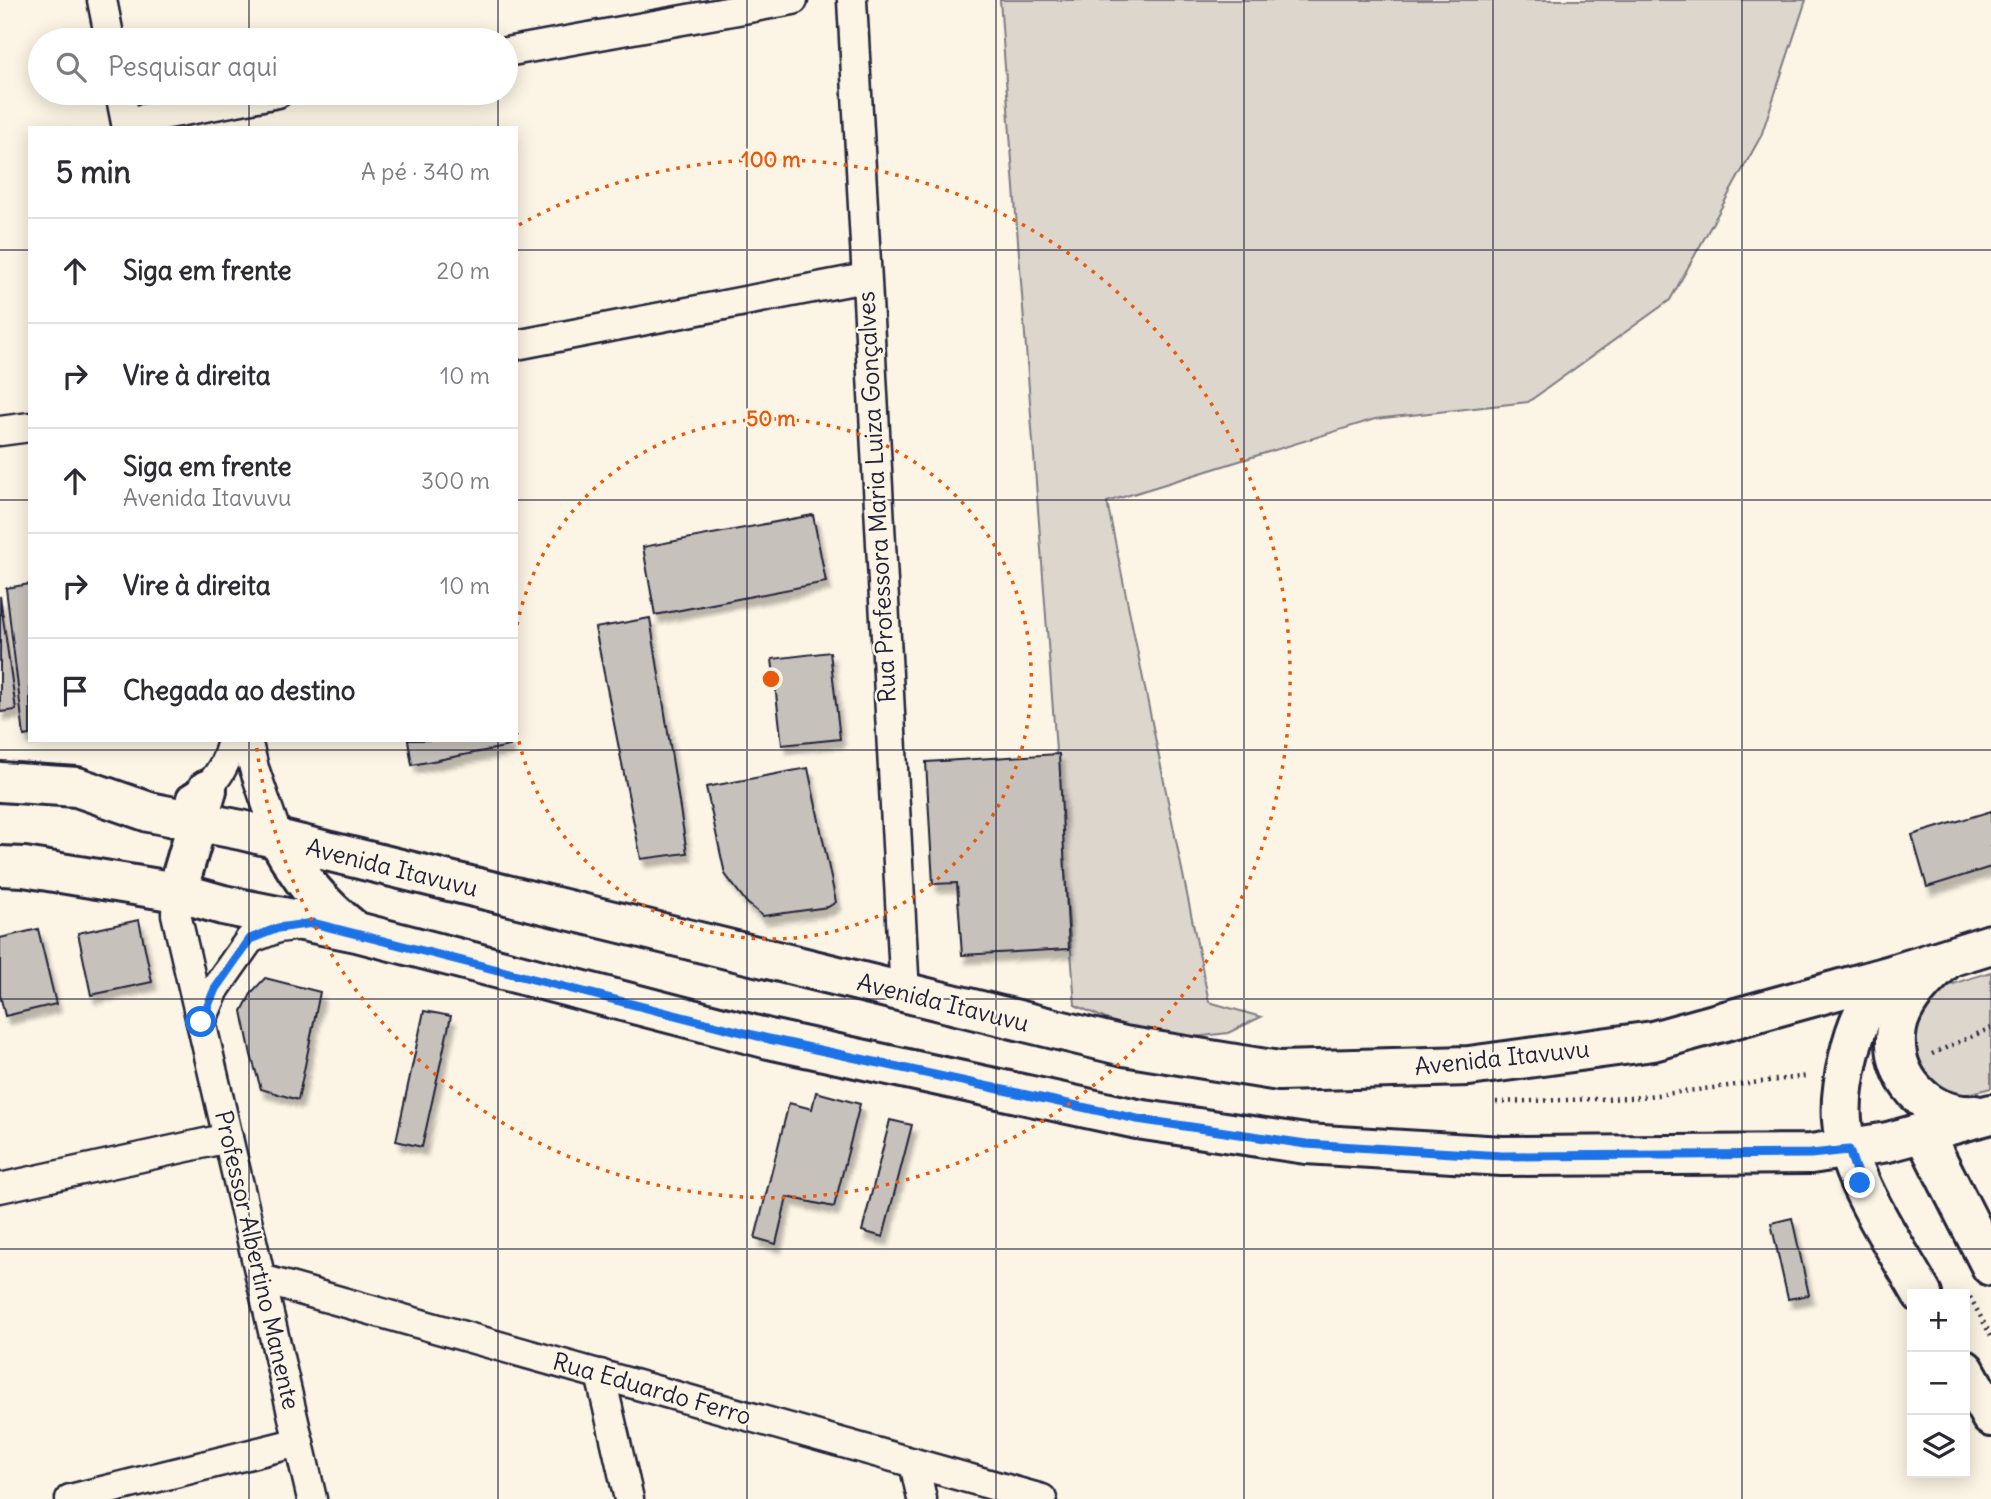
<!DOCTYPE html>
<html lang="pt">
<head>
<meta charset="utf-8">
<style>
  body { margin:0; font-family:Delius,sans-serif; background:#f7f7f7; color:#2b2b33 }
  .controls { position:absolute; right:21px; bottom:21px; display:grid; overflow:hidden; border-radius:0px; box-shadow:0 4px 18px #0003 }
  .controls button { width:63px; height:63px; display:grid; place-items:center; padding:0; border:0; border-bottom:2px solid #e1e1e2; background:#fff; color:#2b2b33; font:35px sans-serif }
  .stop { position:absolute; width:21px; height:21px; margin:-16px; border:5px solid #1a73e8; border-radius:50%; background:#fff }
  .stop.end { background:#1a73e8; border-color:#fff; box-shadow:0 2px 7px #0008 }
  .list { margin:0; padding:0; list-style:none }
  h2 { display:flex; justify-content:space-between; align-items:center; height:91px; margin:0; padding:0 28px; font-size:30px }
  h2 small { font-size:23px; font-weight:400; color:#7c7c81 }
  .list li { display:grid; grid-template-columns:46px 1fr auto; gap:21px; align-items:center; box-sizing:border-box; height:105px; padding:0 28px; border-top:2px solid #e1e1e2 }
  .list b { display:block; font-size:26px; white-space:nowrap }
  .list p { margin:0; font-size:23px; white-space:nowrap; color:#7c7c81 }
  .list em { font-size:23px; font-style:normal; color:#7c7c81 }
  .icon { flex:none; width:38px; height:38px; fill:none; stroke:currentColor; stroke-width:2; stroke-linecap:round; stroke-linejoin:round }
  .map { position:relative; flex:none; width:1991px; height:1499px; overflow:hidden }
  .search { position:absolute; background:#fff; box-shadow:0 4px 18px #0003; left:28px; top:28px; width:490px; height:77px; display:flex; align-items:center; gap:18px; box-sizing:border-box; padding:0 24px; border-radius:38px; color:#7c7c81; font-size:26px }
  .panel { position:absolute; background:#fff; box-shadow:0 4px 18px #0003; left:28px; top:126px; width:490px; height:616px; border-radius:0px }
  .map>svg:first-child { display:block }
  .green { fill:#dcd6cc; stroke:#7f7c84; stroke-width:2 }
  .building { fill:#c6c1bb; stroke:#22223b; stroke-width:2; filter:url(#shadow) }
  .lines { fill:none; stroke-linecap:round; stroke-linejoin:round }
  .street-casing { stroke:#22223b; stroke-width:33 }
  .secondary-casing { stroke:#22223b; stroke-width:44 }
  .path { stroke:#22223b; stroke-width:4.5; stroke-dasharray:2 5; stroke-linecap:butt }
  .street { stroke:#fcf5e5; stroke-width:28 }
  .secondary { stroke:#fcf5e5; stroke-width:38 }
  .route { stroke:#1a73e8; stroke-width:9 }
  .grid { fill:none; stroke:#22223b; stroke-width:2; stroke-opacity:0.55 }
  .ring { fill:none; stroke:#e8590c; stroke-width:3.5; stroke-dasharray:3.5 7 }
  .labels { text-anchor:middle; stroke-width:5; stroke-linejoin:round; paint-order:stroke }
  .street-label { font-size:24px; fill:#22223b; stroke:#fcf5e5 }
  .centre { fill:#e8590c; stroke:#fcf5e5; stroke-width:3.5 }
  .ring-label { font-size:21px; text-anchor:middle; font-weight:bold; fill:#e8590c; stroke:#fcf5e5; stroke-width:5; stroke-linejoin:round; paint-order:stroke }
</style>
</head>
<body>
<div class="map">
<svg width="1991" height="1499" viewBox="0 0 1991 1499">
  <defs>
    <filter id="shadow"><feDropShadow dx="4.5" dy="8" stdDeviation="2" flood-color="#0004"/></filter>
  </defs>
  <rect width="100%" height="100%" fill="#fcf5e5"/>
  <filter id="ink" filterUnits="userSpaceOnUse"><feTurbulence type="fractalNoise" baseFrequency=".0143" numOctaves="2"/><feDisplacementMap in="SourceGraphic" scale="14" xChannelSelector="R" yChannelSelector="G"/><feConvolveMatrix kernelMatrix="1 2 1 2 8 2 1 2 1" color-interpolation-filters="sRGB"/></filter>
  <g filter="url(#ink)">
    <g class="green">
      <path d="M1000 0H1806L1761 136 1670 300 1528 402 1375 419 1107 502 1209 1002 1261 1017 1228 1033 1194 1037 1128 1029 1075 1005Z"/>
      <path d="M1991 972V1088L1964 1095 1938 1092C1919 1065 1896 1027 1925 998 1937 987 1974 977 1991 972Z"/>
    </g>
    <g class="building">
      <path d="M813 515 826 582 655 615 643 547Z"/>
      <path d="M30 584V735L24 736 6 588Z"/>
      <path d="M0 596 16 710 0 712Z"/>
      <path d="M650 618 687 853 641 859 595 628Z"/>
      <path d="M830 652 840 739 782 745 772 659Z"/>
      <path d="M408 740H509L510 746 412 765Z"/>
      <path d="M1059 754 1069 949 962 955 957 883 933 884 926 762Z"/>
      <path d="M808 768 836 902 828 907 763 916 747 903 725 874 706 787Z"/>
      <path d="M1991 811V867L1927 887 1912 835Z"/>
      <path d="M139 920 152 982 91 995 78 933Z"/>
      <path d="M38 929 56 1004 5 1016 0 995V938Z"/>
      <path d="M265 978 320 992 298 1100 261 1089 251 1055 242 1011 252 992Z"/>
      <path d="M424 1011 451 1016 422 1147 396 1141Z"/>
      <path d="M816 1092 860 1104 834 1207 787 1197 776 1244 755 1238 789 1103 812 1109Z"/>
      <path d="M890 1120 912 1125 883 1237 862 1231Z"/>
      <path d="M1792 1218 1809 1295 1788 1299 1771 1223Z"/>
    </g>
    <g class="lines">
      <g class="street-casing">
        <g id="street">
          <path d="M102 0 110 40"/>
          <path d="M852 0 905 994"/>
          <path d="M506 52 793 0"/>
          <path d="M120 93 127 128"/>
          <path d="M126 122 278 93"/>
          <path d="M516 345 865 278"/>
          <path d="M0 431 30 427"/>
          <path d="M247 740 254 768 279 840"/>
          <path d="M191 798C215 785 226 767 232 740"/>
          <path d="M177 892 176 914 312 1499"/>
          <path d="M201 1022 215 989 250 939 278 928 302 925"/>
          <path d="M0 1188 228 1138"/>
          <path d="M261 1279 1042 1499"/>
          <path d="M600 1374 629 1499"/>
          <path d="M914 1463 922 1499"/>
          <path d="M70 1499 299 1442"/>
        </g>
      </g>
      <g class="secondary-casing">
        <g id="secondary">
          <path d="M0 782 77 787 149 812 241 830 1124 1046 1279 1071 1469 1066 1653 1041 1895 974 1991 944"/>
          <path d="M279 840C302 881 318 902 355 931"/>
          <path d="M0 866 24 867 177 892 223 905 357 932 769 1039 1137 1119 1306 1144 1502 1156 1811 1154 1888 1142 1991 1114"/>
          <path d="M177 892 207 790"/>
          <path d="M1948 958C1928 976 1902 1000 1897 1028 1889 1077 1927 1118 1975 1115"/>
          <path d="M1895 974C1867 1002 1858 1017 1849 1056 1844 1077 1840 1098 1842 1120 1846 1176 1895 1245 1922 1294"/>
          <path d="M1923 1132 1991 1266"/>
          <path d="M1965 1370 1991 1417"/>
        </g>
      </g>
      <g class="path">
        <path d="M1932 1054 1991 1028"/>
        <path d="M1496 1102 1632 1098 1808 1076"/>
        <path d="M1970 1297 1991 1336"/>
      </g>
      <use href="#street" class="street"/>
      <use href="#secondary" class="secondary"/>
    </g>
  </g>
  <g class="lines" filter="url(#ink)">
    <path class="route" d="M201 1022 215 989 250 939 278 928 313 923 769 1039 1137 1119 1306 1144 1502 1156 1811 1154 1849 1150 1860 1183"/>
  </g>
  <path class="grid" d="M249 0V40M498 0V40M747 0V1499M996 0V1499M1244 0V1499M1493 0V1499M1742 0V1499M249 93V128M498 93V128M0 250H30M516 250H1991M0 500H30M516 500H1991M249 740V1499M498 740V1499M0 750H1991M0 999H1991M0 1249H1991"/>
  <g class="ring">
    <path d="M517 625A260 260 0 1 1 517 733"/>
    <path d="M519 225A519 519 0 1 1 256 742"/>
  </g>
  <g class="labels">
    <g class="street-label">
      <text transform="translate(877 497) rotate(-93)" y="8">Rua Professora Maria Luiza Gonçalves</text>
      <text transform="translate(392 868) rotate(14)" y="8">Avenida Itavuvu</text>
      <text transform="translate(943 1003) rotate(14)" y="8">Avenida Itavuvu</text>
      <text transform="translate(1502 1058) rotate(-6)" y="8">Avenida Itavuvu</text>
      <text transform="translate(257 1260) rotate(77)" y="8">Professor Albertino Manente</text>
      <text transform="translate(652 1389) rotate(16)" y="8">Rua Eduardo Ferro</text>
    </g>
  </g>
  <circle cx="771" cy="679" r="10" class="centre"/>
  <g class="ring-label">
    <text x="771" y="167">100 m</text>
    <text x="771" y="426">50 m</text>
  </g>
</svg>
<div class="controls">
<button>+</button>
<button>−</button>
<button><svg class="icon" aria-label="layers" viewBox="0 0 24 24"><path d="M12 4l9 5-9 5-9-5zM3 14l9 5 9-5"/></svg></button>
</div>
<div class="stop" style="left:201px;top:1022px"></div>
<div class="stop end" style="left:1860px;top:1183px"></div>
<div class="search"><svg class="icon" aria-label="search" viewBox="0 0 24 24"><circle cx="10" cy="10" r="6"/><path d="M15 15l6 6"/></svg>Pesquisar aqui</div>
<section class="panel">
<h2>5 min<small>A pé · 340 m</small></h2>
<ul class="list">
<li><svg class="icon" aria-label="ahead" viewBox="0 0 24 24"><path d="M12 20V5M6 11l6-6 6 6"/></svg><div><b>Siga em frente</b></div><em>20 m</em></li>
<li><svg class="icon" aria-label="right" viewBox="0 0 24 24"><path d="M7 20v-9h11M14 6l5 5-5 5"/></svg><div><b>Vire à direita</b></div><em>10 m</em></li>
<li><svg class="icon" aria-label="ahead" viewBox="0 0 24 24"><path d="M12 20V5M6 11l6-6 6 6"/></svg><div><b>Siga em frente</b><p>Avenida Itavuvu</p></div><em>300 m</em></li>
<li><svg class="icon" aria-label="right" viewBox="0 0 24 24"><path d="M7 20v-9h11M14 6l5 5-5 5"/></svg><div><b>Vire à direita</b></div><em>10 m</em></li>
<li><svg class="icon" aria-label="arrive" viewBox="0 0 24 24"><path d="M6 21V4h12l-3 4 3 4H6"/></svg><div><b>Chegada ao destino</b></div></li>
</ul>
</section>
</div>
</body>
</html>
